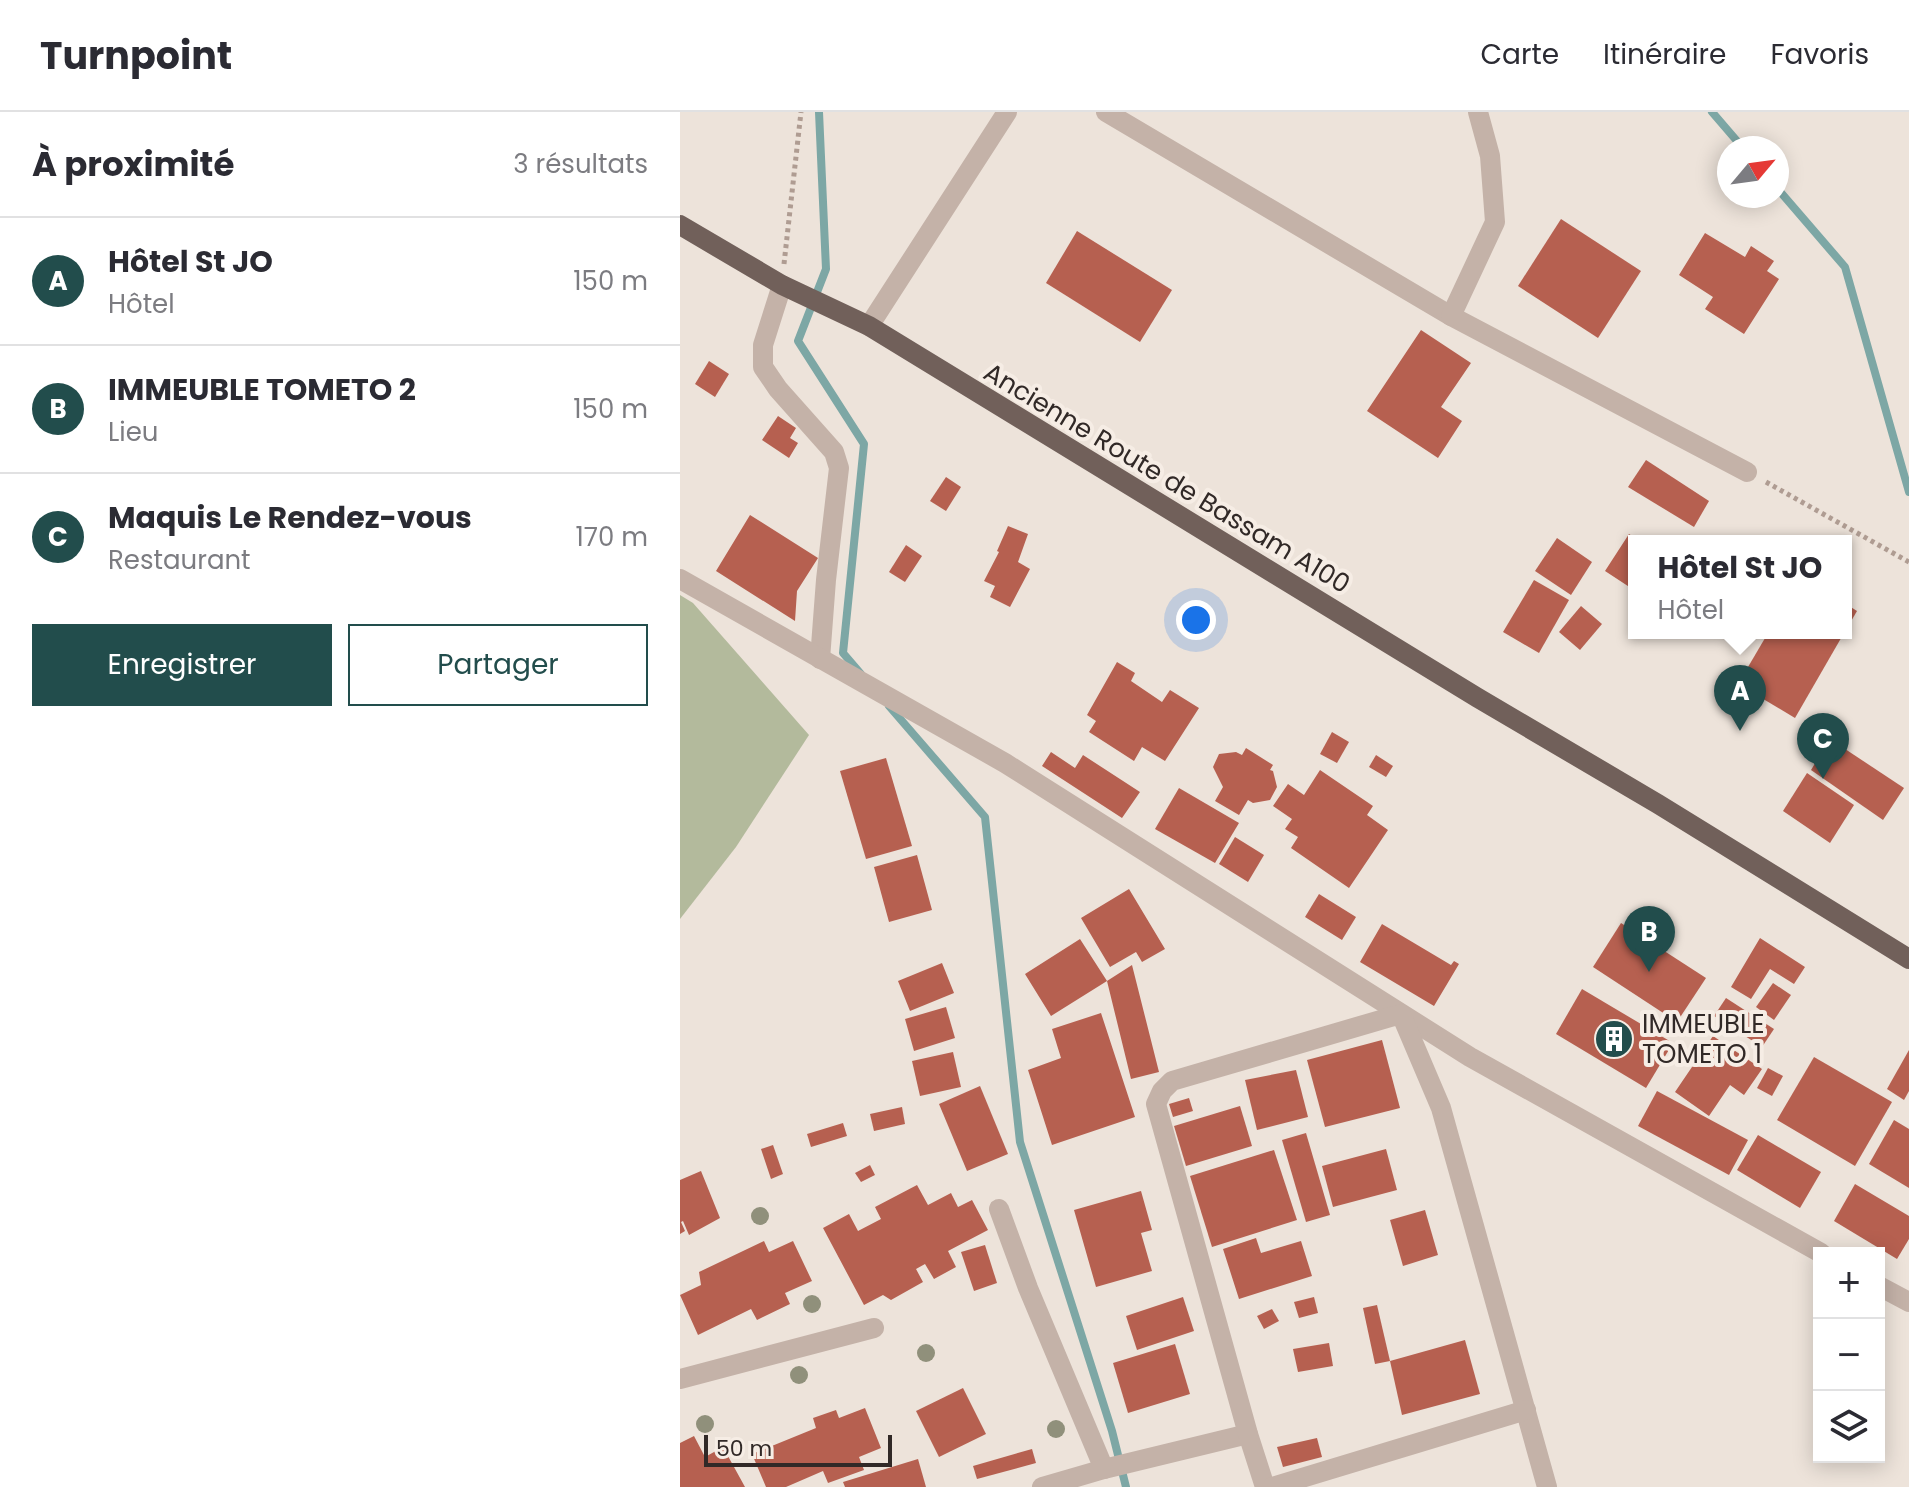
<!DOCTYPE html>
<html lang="fr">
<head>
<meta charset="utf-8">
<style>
  body { margin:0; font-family:Poppins,sans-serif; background:#f7f7f7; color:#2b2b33 }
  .controls { position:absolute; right:24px; bottom:24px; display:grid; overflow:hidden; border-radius:0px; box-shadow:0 4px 20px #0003 }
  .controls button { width:72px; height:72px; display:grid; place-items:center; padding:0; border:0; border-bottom:2px solid #e1e1e2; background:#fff; color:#2b2b33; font:40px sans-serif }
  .compass { position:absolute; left:1037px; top:24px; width:72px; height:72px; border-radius:50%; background:#fff; box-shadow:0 4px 20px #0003; rotate:61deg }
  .scale { position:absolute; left:24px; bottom:20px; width:188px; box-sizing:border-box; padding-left:8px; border:4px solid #312927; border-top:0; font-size:22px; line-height:28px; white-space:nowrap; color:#312927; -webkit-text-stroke:6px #f6ede5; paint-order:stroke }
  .you { position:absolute; left:516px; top:508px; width:28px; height:28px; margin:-20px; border:6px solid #fff; border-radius:50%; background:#1a73e8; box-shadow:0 0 0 12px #1a73e833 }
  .badge { display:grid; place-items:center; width:52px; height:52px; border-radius:50%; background:#224d4c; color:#fff; font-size:26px; font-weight:700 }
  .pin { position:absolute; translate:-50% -66px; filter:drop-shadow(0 2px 4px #0008) }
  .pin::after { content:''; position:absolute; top:42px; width:28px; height:24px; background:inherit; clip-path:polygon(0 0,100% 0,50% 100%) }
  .popup { position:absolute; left:948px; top:423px; width:224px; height:104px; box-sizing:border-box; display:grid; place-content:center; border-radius:0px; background:#fff; filter:drop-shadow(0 2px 6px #0005); font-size:26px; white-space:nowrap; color:#7c7c81 }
  .popup b { font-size:30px; color:#2b2b33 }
  .popup::after { content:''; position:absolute; left:50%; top:100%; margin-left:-16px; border:16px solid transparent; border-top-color:#fff }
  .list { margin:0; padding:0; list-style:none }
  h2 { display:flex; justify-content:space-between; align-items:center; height:104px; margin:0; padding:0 32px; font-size:34px }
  h2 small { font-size:26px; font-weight:400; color:#7c7c81 }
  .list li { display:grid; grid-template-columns:52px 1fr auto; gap:24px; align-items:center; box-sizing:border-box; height:128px; padding:0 32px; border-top:2px solid #e1e1e2 }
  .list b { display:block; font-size:30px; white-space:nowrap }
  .list p { margin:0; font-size:26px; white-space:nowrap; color:#7c7c81 }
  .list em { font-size:26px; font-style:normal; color:#7c7c81 }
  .actions { display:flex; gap:16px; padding:24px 32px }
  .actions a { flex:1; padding:18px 0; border:2px solid #224d4c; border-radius:0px; text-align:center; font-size:28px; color:#224d4c }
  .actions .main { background:#224d4c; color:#fff }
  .icon { flex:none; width:44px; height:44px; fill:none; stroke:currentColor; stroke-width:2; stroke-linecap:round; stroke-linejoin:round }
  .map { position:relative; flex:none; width:1229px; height:1375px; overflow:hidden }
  header { display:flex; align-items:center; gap:48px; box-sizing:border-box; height:112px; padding:0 40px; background:#fff; border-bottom:2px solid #e1e1e2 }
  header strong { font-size:38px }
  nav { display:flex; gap:44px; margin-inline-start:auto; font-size:28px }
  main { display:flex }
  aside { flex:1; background:#fff }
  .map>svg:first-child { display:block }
  .green { fill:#b3ba9c }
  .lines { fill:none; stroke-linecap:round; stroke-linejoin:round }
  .stream { stroke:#7da7a5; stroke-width:8 }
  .building { fill:#b66050 }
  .path { stroke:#af9c92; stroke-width:5; stroke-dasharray:4 4; stroke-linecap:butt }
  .minor { stroke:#c4b2a8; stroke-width:20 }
  .major { stroke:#71605a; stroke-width:20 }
  .tree { fill:#90907b }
  .labels { text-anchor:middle; stroke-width:8; stroke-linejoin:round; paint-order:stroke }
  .street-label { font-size:26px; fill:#312927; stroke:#f6ede5 }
  .poi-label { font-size:26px; fill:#312927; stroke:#f6ede5; text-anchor:start }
</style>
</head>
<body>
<header>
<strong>Turnpoint</strong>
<nav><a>Carte</a><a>Itinéraire</a><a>Favoris</a></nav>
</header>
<main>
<aside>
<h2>À proximité<small>3 résultats</small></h2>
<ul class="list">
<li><span class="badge">A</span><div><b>Hôtel St JO</b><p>Hôtel</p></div><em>150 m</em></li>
<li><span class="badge">B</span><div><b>IMMEUBLE TOMETO 2</b><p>Lieu</p></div><em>150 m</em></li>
<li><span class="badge">C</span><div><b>Maquis Le Rendez-vous</b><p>Restaurant</p></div><em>170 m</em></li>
</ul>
<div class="actions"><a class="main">Enregistrer</a><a>Partager</a></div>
</aside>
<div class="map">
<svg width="1229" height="1375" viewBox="0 0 1229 1375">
  <rect width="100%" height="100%" fill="#ede3da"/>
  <path class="green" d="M0 483 13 491 129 623 56 735 0 807Z"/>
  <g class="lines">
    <g class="stream">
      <path d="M139 0 146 157 118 229 184 332 163 541 181 562"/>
      <path d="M1032 0 1063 36"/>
      <path d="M1097 76 1165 155 1229 380"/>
      <path d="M209 594 305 705 340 1030 432 1319 446 1375"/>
    </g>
  </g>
  <g class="building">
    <path d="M881 107 961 159 918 226 838 174Z"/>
    <path d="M397 119 492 178 460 230 366 171Z"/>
    <path d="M1025 121 1065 145 1071 134 1094 149 1087 159 1099 167 1064 222 1025 197 1033 185 999 163Z"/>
    <path d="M741 218 791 251 761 295 782 309 758 346 687 299Z"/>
    <path d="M29 249 49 262 35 285 15 272Z"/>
    <path d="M98 304 116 316 110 326 118 331 109 346 82 328Z"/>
    <path d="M966 348 1029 389 1014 415 948 375Z"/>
    <path d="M266 365 281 375 266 399 250 389Z"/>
    <path d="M70 403 138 446 117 479 115 509 36 459Z"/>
    <path d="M328 414 348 422 338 450 350 457 330 495 310 485 315 474 304 469 319 440 317 439Z"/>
    <path d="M949 422 960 429H954V478L925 459Z"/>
    <path d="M877 426 912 450 891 483 855 459Z"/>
    <path d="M226 433 242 444 225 470 209 460Z"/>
    <path d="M854 468 889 488 859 541 823 520Z"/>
    <path d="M1166 492 1177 499 1166 518Z"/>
    <path d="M901 494 922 512 900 538 879 520Z"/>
    <path d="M1088 521H1164L1115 606 1058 572Z"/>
    <path d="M437 550 455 561 451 569 482 590 490 578 519 596 485 649 462 635 454 649 409 620 416 609 407 603Z"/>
    <path d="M652 620 669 630 657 651 640 642Z"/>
    <path d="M1150 627 1224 676 1203 708 1131 658Z"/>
    <path d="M566 636 593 653 590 658 593 659 597 675 590 688 573 691 568 688 559 703 535 689 543 675 533 655 539 642 556 640 562 643Z"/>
    <path d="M371 640 395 656 403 643 460 680 442 706 362 654Z"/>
    <path d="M696 643 713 654 706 665 689 655Z"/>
    <path d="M206 646 232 734 186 747 160 659Z"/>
    <path d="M640 658 693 694 687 703 708 718 669 776 611 736 618 725 605 717 612 707 593 694 608 672 624 683Z"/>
    <path d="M1127 661 1174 693 1150 731 1103 699Z"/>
    <path d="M499 676 559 711 535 751 475 717Z"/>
    <path d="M555 725 584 743 568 770 539 752Z"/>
    <path d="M237 743 252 798 209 810 194 755Z"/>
    <path d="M449 777 485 837 462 850 456 840 430 855 401 806Z"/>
    <path d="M639 782 676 805 662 828 625 805Z"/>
    <path d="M941 811 1026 866 997 910 913 855Z"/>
    <path d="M702 812 771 853 774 849 779 852 754 894 680 850Z"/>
    <path d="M1080 826 1125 855 1114 872 1090 857 1071 887 1051 875Z"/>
    <path d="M400 827 427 869 452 853 479 960 451 967 427 869 371 904 345 862Z"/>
    <path d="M262 851 274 881 230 899 218 869Z"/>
    <path d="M1093 871 1111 883 1094 908 1076 895Z"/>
    <path d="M902 877 993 931 966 976 876 922Z"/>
    <path d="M1046 886 1094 917 1082 935 1034 904Z"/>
    <path d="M266 895 275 926 234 939 225 907Z"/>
    <path d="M421 901 455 1005 372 1033 348 958 381 946 372 917Z"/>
    <path d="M1033 924 1082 957 1064 983 1050 973 1029 1004 995 980Z"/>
    <path d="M702 928 720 996 645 1015 627 948Z"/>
    <path d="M1229 938V979L1224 988 1207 977Z"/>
    <path d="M273 940 281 975 240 984 232 949Z"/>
    <path d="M1134 945 1212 990 1175 1054 1097 1008Z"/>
    <path d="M1088 956 1103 964 1092 984 1077 976Z"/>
    <path d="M616 958 628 1005 577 1018 565 968Z"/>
    <path d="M300 974 328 1042 287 1059 259 992Z"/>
    <path d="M977 979 1068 1028 1049 1063 958 1014Z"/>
    <path d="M509 986 513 999 493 1005 489 992Z"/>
    <path d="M560 994 572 1034 506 1054 494 1014Z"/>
    <path d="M222 995 225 1012 194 1019 190 1002Z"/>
    <path d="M1214 1008 1229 1017V1076L1189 1052Z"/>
    <path d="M163 1011 167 1024 131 1035 127 1022Z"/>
    <path d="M626 1021 650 1103 626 1110 602 1028Z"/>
    <path d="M1078 1023 1141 1060 1120 1096 1057 1058Z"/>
    <path d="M93 1033 103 1062 91 1067 81 1037Z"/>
    <path d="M706 1037 717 1078 653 1095 642 1054Z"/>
    <path d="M594 1038 617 1108 532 1135 510 1064Z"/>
    <path d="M190 1053 195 1063 181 1070 175 1061Z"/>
    <path d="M21 1059 40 1106 9 1123 3 1109 1 1110 5 1119 0 1122V1068Z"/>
    <path d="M1175 1072 1229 1104V1127L1217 1147 1154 1109Z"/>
    <path d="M237 1073 248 1093 271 1081 278 1095 292 1088 308 1118 268 1139 276 1155 254 1167 245 1152 236 1157 243 1170 211 1188 203 1183 184 1193 143 1116 169 1102 178 1119 201 1107 195 1095Z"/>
    <path d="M461 1079 472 1118 461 1121 472 1159 416 1175 394 1098Z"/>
    <path d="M745 1098 758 1143 723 1154 710 1108Z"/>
    <path d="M576 1126 581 1141 621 1129 632 1164 559 1187 543 1137Z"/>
    <path d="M84 1129 89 1140 113 1129 132 1169 105 1181 110 1192 77 1208 71 1197 18 1223 0 1183 21 1173 19 1160Z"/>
    <path d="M305 1133 317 1171 294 1179 281 1140Z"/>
    <path d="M503 1185 514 1219 457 1238 446 1204Z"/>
    <path d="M634 1185 638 1201 619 1206 614 1190Z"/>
    <path d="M697 1193 710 1249 695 1252 683 1196Z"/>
    <path d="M592 1197 599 1209 584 1217 577 1204Z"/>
    <path d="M785 1228 800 1282 722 1303 710 1249Z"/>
    <path d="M649 1231 653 1254 618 1260 613 1237Z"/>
    <path d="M495 1232 510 1282 448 1301 433 1251Z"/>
    <path d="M283 1276 306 1322 259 1345 236 1299Z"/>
    <path d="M185 1296 201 1336 179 1345 184 1358 148 1371 143 1359 106 1375H86L72 1342 136 1316 133 1306 156 1298 159 1306Z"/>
    <path d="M14 1324 25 1345 43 1335 65 1375H0V1331Z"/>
    <path d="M637 1326 642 1345 603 1355 597 1335Z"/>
    <path d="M352 1337 356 1351 297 1367 293 1354Z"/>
    <path d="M238 1347 246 1375H165L163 1370Z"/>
  </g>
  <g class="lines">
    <g class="path">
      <path d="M104 152 121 0"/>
      <path d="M1086 370 1229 450"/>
    </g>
    <g class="minor">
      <path d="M426 0 771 204 1067 360"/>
      <path d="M102 173 83 233V255L98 277 154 340 159 356 146 468 140 547"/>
      <path d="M771 204 815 110 810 44 798 0"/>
      <path d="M189 214 327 0"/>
      <path d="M0 467 325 651 790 945 1141 1141"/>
      <path d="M319 1097 348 1176 424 1357"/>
      <path d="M1199 1174 1229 1190"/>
      <path d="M0 1267 194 1216"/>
      <path d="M362 1375 424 1357 568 1322"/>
      <path d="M585 1375 568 1322 476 992 482 979 492 969 721 902 761 996 867 1375"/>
      <path d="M592 1375 846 1298"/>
    </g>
    <path class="major" d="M0 113 102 173 189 214 798 586 978 692 1229 847"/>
  </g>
  <g class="tree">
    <circle cx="80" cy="1104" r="9"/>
    <circle cx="132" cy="1192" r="9"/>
    <circle cx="246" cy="1241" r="9"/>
    <circle cx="119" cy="1263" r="9"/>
    <circle cx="25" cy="1312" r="9"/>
    <circle cx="376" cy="1317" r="9"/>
  </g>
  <defs>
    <g id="building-disc" transform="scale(2)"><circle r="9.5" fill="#224d4c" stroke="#f6ede5"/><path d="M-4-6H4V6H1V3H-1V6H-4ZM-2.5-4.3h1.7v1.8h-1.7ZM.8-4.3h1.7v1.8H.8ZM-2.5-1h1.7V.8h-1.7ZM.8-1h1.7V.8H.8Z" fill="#fff"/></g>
  </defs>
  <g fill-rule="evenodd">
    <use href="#building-disc" x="934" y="927"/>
  </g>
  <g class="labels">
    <g class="street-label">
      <text transform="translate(487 366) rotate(31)" y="9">Ancienne Route de Bassam A100</text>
    </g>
    <g class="poi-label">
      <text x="962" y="921">IMMEUBLE<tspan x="962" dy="30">TOMETO 1</tspan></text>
    </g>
  </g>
</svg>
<div class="controls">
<button>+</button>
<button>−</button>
<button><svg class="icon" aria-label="layers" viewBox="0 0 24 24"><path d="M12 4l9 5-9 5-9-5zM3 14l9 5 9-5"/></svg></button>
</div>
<svg class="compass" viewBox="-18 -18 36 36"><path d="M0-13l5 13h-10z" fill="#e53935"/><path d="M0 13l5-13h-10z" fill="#7c7c81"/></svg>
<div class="scale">50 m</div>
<div class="you"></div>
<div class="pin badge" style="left:1060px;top:619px">A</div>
<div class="popup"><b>Hôtel St JO</b>Hôtel</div>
<div class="pin badge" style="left:969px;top:860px">B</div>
<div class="pin badge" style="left:1143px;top:667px">C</div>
</div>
</main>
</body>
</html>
